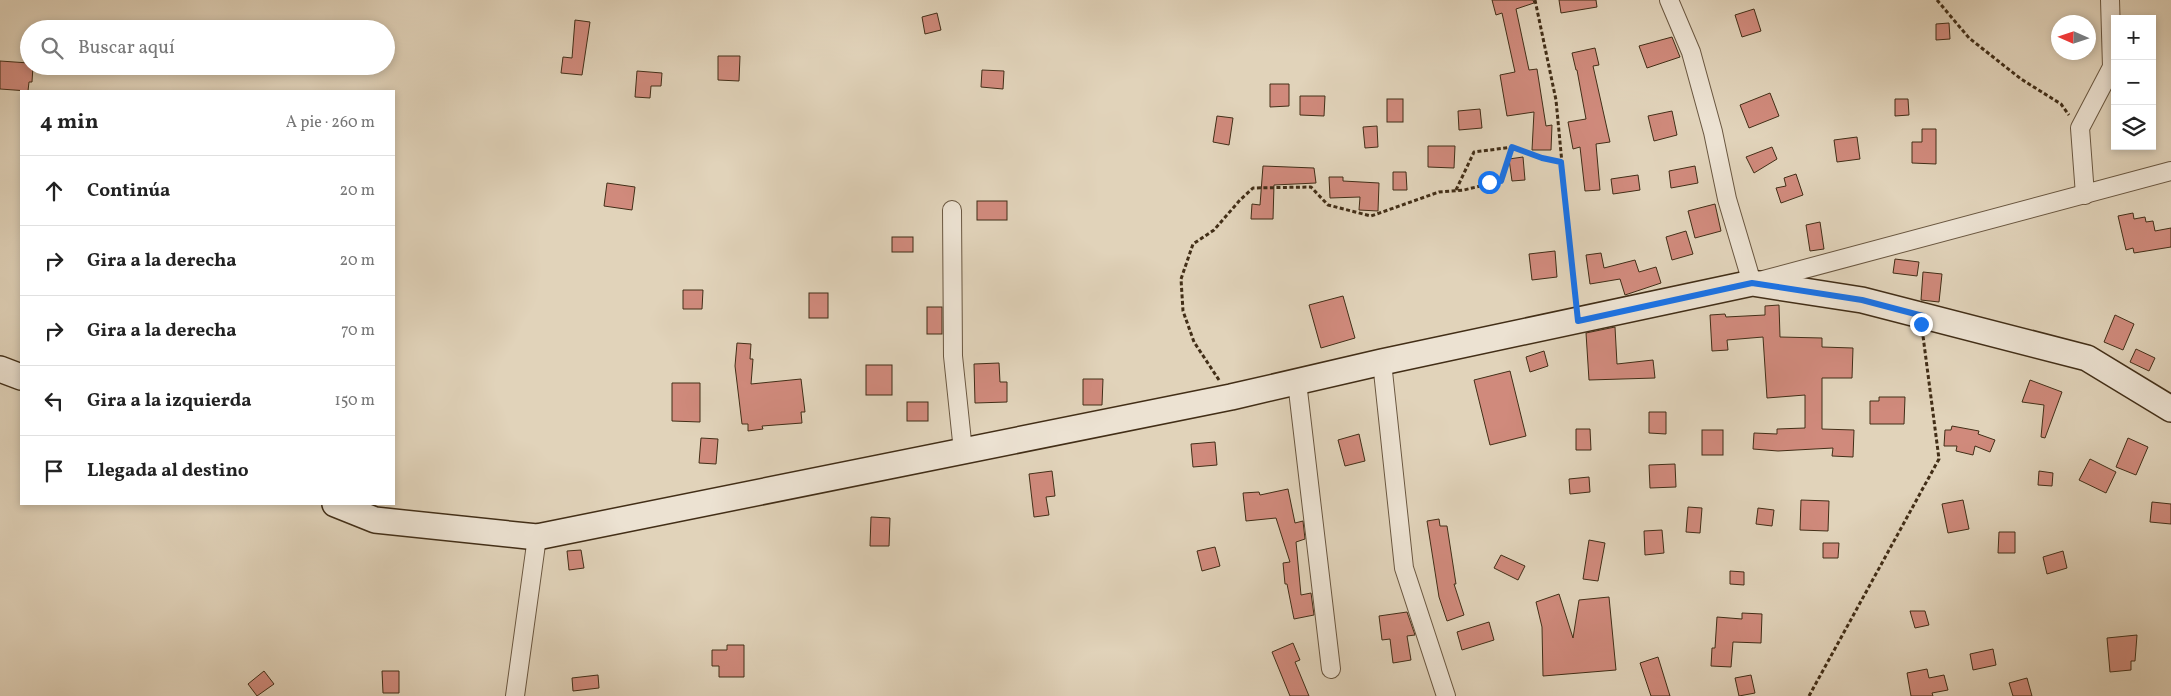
<!DOCTYPE html>
<html lang="es">
<head>
<meta charset="utf-8">
<style>
  body { margin:0; font-family:Vollkorn,serif; background:#f2f2f2; color:#222 }
  .controls { position:absolute; right:15px; top:15px; display:grid; overflow:hidden; border-radius:0px; box-shadow:0 2px 8px #0003 }
  .controls button { width:45px; height:45px; display:grid; place-items:center; padding:0; border:0; border-bottom:1px solid #e0e0e0; background:#fff; color:#222; font:25px sans-serif }
  .compass { position:absolute; left:2051px; top:15px; width:45px; height:45px; border-radius:50%; background:#fff; box-shadow:0 2px 8px #0003; rotate:273deg }
  .stop { position:absolute; width:15px; height:15px; margin:-11px; border:4px solid #1a73e8; border-radius:50%; background:#fff }
  .stop.end { background:#1a73e8; border-color:#fff; box-shadow:0 1px 5px #0008 }
  .list { margin:0; padding:0; list-style:none }
  h2 { display:flex; justify-content:space-between; align-items:center; height:65px; margin:0; padding:0 20px; font-size:21px }
  h2 small { font-size:16px; font-weight:400; color:#767676 }
  .list li { display:grid; grid-template-columns:32px 1fr auto; gap:15px; align-items:center; box-sizing:border-box; height:70px; padding:0 20px; border-top:1px solid #e0e0e0 }
  .list b { display:block; font-size:19px; white-space:nowrap }
  .list em { font-size:16px; font-style:normal; color:#767676 }
  .icon { flex:none; width:28px; height:28px; fill:none; stroke:currentColor; stroke-width:2; stroke-linecap:round; stroke-linejoin:round }
  .map { position:relative; flex:none; width:2171px; height:696px; overflow:hidden }
  .search { position:absolute; background:#fff; box-shadow:0 2px 8px #0003; left:20px; top:20px; width:375px; height:55px; display:flex; align-items:center; gap:12px; box-sizing:border-box; padding:0 18px; border-radius:28px; color:#767676; font-size:19px }
  .panel { position:absolute; background:#fff; box-shadow:0 2px 8px #0003; left:20px; top:90px; width:375px; height:415px; border-radius:0px }
  .map>svg:first-child { display:block }
  .building { fill:#d08a7c; stroke:#422e17 }
  .lines { fill:none; stroke-linecap:round; stroke-linejoin:round }
  .street-casing { stroke:#6a5740; stroke-width:20 }
  .secondary-casing { stroke:#422e17; stroke-width:28 }
  .path { stroke:#422e17; stroke-width:3; stroke-dasharray:4 2.5; stroke-linecap:butt }
  .street { stroke:#ece2d2; stroke-width:18 }
  .secondary { stroke:#ece2d2; stroke-width:25 }
  .route { stroke:#1a73e8; stroke-width:6 }
</style>
</head>
<body>
<div class="map">
<svg width="2171" height="696" viewBox="0 0 2171 696">
  <rect width="100%" height="100%" fill="#e1d3ba"/>
  <filter id="stains"><feTurbulence type="fractalNoise" baseFrequency=".004" numOctaves="4"/><feColorMatrix values="0 0 0 0 .2 0 0 0 0 .09 0 0 0 0 .02 0 0 0 .5 -.17"/></filter>
  <radialGradient id="worn" r=".72"><stop offset=".6" stop-color="#630" stop-opacity="0"/><stop offset="1" stop-color="#630" stop-opacity=".3"/></radialGradient>
  <g class="building">
    <path d="M1492 0H1533L1534 3 1516 9 1529 70 1537 69 1546 126 1552 125 1551 150H1532L1534 112 1507 116 1500 75 1515 72 1502 13 1496 15Z"/>
    <path d="M1559 0H1596L1597 7 1561 13Z"/>
    <path d="M1754 9 1761 31 1742 37 1735 15Z"/>
    <path d="M937 13 941 30 925 34 922 17Z"/>
    <path d="M575 20 590 22 582 75 561 73 563 57 572 58Z"/>
    <path d="M1949 23 1950 39 1936 40V24Z"/>
    <path d="M1672 37 1680 57 1647 68 1639 46Z"/>
    <path d="M1595 48 1599 65 1593 66 1610 142 1596 144 1600 190 1585 191 1580 147 1573 149 1568 122 1586 119 1577 70H1576L1572 53Z"/>
    <path d="M718 56H740L739 81 718 80Z"/>
    <path d="M0 61 29 63V66H33L32 82H29L28 91 0 89Z"/>
    <path d="M982 70 1004 71 1003 89 981 87Z"/>
    <path d="M637 71 662 73 661 86H651L650 98 635 97Z"/>
    <path d="M1270 84H1289V106L1270 107Z"/>
    <path d="M1770 93 1779 116 1749 128 1740 105Z"/>
    <path d="M1300 96H1325L1324 116 1300 115Z"/>
    <rect x="1387" y="99" width="16" height="23"/>
    <path d="M1895 99H1908L1909 115 1895 116Z"/>
    <path d="M1480 109 1482 128 1459 130 1458 111Z"/>
    <path d="M1672 111 1677 135 1654 141 1648 116Z"/>
    <path d="M1217 116 1233 118 1229 145 1213 142Z"/>
    <path d="M1377 126 1378 147 1365 148 1363 127Z"/>
    <path d="M1922 129H1936V164L1912 163V142H1922Z"/>
    <path d="M1857 137 1860 159 1837 162 1834 140Z"/>
    <path d="M1428 146H1455L1454 168 1428 167Z"/>
    <path d="M1772 147 1777 159 1754 173 1746 157Z"/>
    <path d="M1523 157 1525 180 1512 181 1509 159Z"/>
    <path d="M1263 166 1314 168 1316 183 1274 185 1273 219H1251L1252 204 1260 205Z"/>
    <path d="M1695 166 1698 183 1671 188 1669 171Z"/>
    <path d="M1393 172H1406L1407 190H1393Z"/>
    <path d="M1796 174 1803 195 1781 203 1776 188 1786 186 1784 178Z"/>
    <path d="M1638 175 1640 190 1613 194 1611 179Z"/>
    <path d="M1329 177H1343V181L1379 183 1378 211 1359 210 1360 197 1330 198Z"/>
    <path d="M607 183 635 187 632 210 604 206Z"/>
    <rect x="977" y="201" width="30" height="19"/>
    <path d="M1715 204 1721 231 1695 238 1688 211Z"/>
    <path d="M2133 213 2134 219 2145 217 2146 222 2153 221 2155 231 2171 228V247L2134 253 2133 248 2126 250 2118 216Z"/>
    <path d="M1820 222 1824 249 1810 251 1806 225Z"/>
    <path d="M1686 231 1693 254 1672 260 1666 237Z"/>
    <rect x="892" y="237" width="21" height="15"/>
    <path d="M1555 251 1557 277 1532 280 1529 254Z"/>
    <path d="M1601 253 1604 268 1635 260 1639 272 1656 267 1661 283 1625 295 1620 279 1590 284 1586 255Z"/>
    <path d="M1895 259 1919 262 1917 276 1893 273Z"/>
    <path d="M1923 272 1942 274 1939 302 1921 300Z"/>
    <path d="M683 290H703L702 309H683Z"/>
    <rect x="809" y="293" width="19" height="25"/>
    <path d="M1343 296 1355 338 1321 348 1309 305Z"/>
    <path d="M1779 305 1780 337 1822 338V347L1853 348 1852 378H1822V429L1854 430 1853 457 1832 456 1833 448 1778 451 1753 449 1754 433 1777 434V429L1805 428V395L1767 398 1763 337 1727 340 1728 350 1712 351 1710 315 1725 314 1726 317 1765 315V306Z"/>
    <rect x="927" y="307" width="15" height="27"/>
    <path d="M2115 315 2134 324 2123 350 2104 342Z"/>
    <path d="M1615 327 1617 364 1653 360 1655 378 1589 380 1586 333Z"/>
    <path d="M737 343 751 344 750 359H753L751 384 801 379 805 412H801L802 423 762 426 763 429 748 431V424H742L735 366Z"/>
    <path d="M2136 349 2155 358 2149 371 2130 362Z"/>
    <path d="M1544 351 1548 366 1530 372 1526 357Z"/>
    <path d="M999 363 1000 382H1007V402L975 403 974 364Z"/>
    <rect x="866" y="365" width="26" height="30"/>
    <path d="M1510 371 1526 436 1490 445 1474 380Z"/>
    <path d="M1083 379H1103L1102 405H1083Z"/>
    <path d="M2030 380 2062 392 2045 438 2041 437 2044 405 2022 402Z"/>
    <path d="M672 383H700V422L672 421Z"/>
    <path d="M1879 397H1905L1904 424H1870V401H1879Z"/>
    <rect x="907" y="402" width="21" height="19"/>
    <path d="M1649 412H1666V434L1649 433Z"/>
    <path d="M1952 426 1979 431 1978 434 1995 440 1990 452 1975 446 1973 455 1956 451 1957 446H1944L1945 430H1951Z"/>
    <path d="M1576 429H1590L1591 450H1576Z"/>
    <rect x="1702" y="430" width="21" height="25"/>
    <path d="M1359 434 1365 461 1345 466 1338 440Z"/>
    <path d="M701 438 718 439 716 464 699 463Z"/>
    <path d="M2128 438 2148 447 2136 475 2116 467Z"/>
    <path d="M1215 442 1217 465 1193 467 1191 444Z"/>
    <path d="M2090 459 2116 472 2106 493 2079 480Z"/>
    <path d="M1675 464 1676 487 1650 488 1649 465Z"/>
    <path d="M1052 471 1055 496 1046 497 1049 515 1034 517 1029 474Z"/>
    <path d="M2039 471 2053 473 2052 486 2038 485Z"/>
    <path d="M1589 477 1590 492 1570 494 1569 479Z"/>
    <path d="M1288 489 1295 523 1303 521 1305 539 1296 542 1301 595 1311 593 1314 615 1294 619 1287 584H1285L1283 563 1290 562 1276 518 1246 521 1243 493 1259 492 1260 495Z"/>
    <path d="M1801 500 1829 501 1828 531 1800 530Z"/>
    <path d="M1963 500 1969 529 1948 533 1942 504Z"/>
    <path d="M2152 502 2171 504V524L2150 522Z"/>
    <path d="M1688 507 1702 508 1700 533 1686 532Z"/>
    <path d="M1758 508 1774 510 1772 526 1756 524Z"/>
    <path d="M871 517 890 518 889 546H870Z"/>
    <path d="M1439 519 1440 526H1447L1456 584H1454L1464 615 1447 621 1439 597 1427 521Z"/>
    <path d="M1662 530 1664 553 1645 555 1644 531Z"/>
    <path d="M1999 532H2015V553H1998Z"/>
    <path d="M1589 540 1605 543 1598 581 1583 579Z"/>
    <path d="M1823 543H1839L1838 558H1823Z"/>
    <path d="M1215 547 1220 566 1202 571 1197 551Z"/>
    <path d="M581 550 584 568 569 570 567 551Z"/>
    <path d="M2063 551 2067 568 2047 574 2043 557Z"/>
    <path d="M1501 555 1525 566 1518 580 1494 568Z"/>
    <path d="M1730 571 1744 572V585L1730 584Z"/>
    <path d="M1559 594 1573 638 1579 600 1609 597 1616 670 1543 676 1542 627 1536 602Z"/>
    <path d="M1910 611H1925L1929 625 1915 628Z"/>
    <path d="M1407 612 1415 635 1407 636 1411 660 1393 663 1390 639 1382 640 1379 616Z"/>
    <path d="M1742 613 1762 614 1761 643 1733 642 1731 667 1711 666 1712 648H1715L1717 617 1742 619Z"/>
    <path d="M1489 622 1494 640 1462 650 1457 632Z"/>
    <path d="M2137 635 2135 661H2131V670L2110 672 2107 638Z"/>
    <path d="M1293 643 1300 660 1295 662 1309 696H1290L1272 652Z"/>
    <path d="M727 645H744V677H719V666H712V650H727Z"/>
    <path d="M1993 649 1996 665 1973 670 1970 654Z"/>
    <path d="M1658 657 1670 696H1651L1640 663Z"/>
    <path d="M1927 669 1929 678 1944 675 1948 690 1932 693 1933 696H1911L1907 673Z"/>
    <path d="M264 671 274 684 257 696 248 684Z"/>
    <path d="M382 671H399V693H383Z"/>
    <path d="M598 675 599 688 573 691 572 678Z"/>
    <path d="M1751 675 1755 693 1739 696 1735 678Z"/>
    <path d="M2027 678 2032 696H2013L2009 683Z"/>
  </g>
  <g class="lines">
    <g class="street-casing">
      <g id="street">
        <path d="M1669 0 1691 52 1713 132 1727 199 1752 283 2171 171"/>
        <path d="M2085 195 2080 128 2112 67 2110 0"/>
        <path d="M952 210 953 356 963 451"/>
        <path d="M1382 362 1404 568 1446 696"/>
        <path d="M1297 382 1331 669"/>
        <path d="M515 696 537 537"/>
      </g>
    </g>
    <g class="secondary-casing">
      <g id="secondary">
        <path d="M0 369 21 377"/>
        <path d="M335 504 375 520 537 537 1231 397 1382 362 1752 283 1862 300 2087 358 2171 409"/>
      </g>
    </g>
    <g class="path">
      <path d="M1535 0 1556 100 1575 300"/>
      <path d="M1937 0 1969 38 2021 79 2061 104 2069 115"/>
      <path d="M1456 190 1474 152 1513 147 1541 158 1561 162"/>
      <path d="M1219 380 1194 342 1183 311 1181 279 1193 244 1214 230 1240 200 1253 188 1311 187 1328 205 1371 216 1439 192 1464 190 1501 181 1513 147"/>
      <path d="M1809 696 1939 459 1923 336"/>
    </g>
    <use href="#street" class="street"/>
    <use href="#secondary" class="secondary"/>
  </g>
  <g class="lines">
    <path class="route" d="M1489 182 1501 181 1512 147 1542 158 1561 162 1578 321 1752 283 1862 300 1923 316 1921 324"/>
  </g>
  <rect width="100%" height="100%" filter="url(#stains)"/>
  <rect width="100%" height="100%" fill="url(#worn)"/>
</svg>
<div class="controls">
<button>+</button>
<button>−</button>
<button><svg class="icon" aria-label="layers" viewBox="0 0 24 24"><path d="M12 4l9 5-9 5-9-5zM3 14l9 5 9-5"/></svg></button>
</div>
<svg class="compass" viewBox="-18 -18 36 36"><path d="M0-13l5 13h-10z" fill="#e53935"/><path d="M0 13l5-13h-10z" fill="#767676"/></svg>
<div class="stop" style="left:1489px;top:182px"></div>
<div class="stop end" style="left:1921px;top:324px"></div>
<div class="search"><svg class="icon" aria-label="search" viewBox="0 0 24 24"><circle cx="10" cy="10" r="6"/><path d="M15 15l6 6"/></svg>Buscar aquí</div>
<section class="panel">
<h2>4 min<small>A pie · 260 m</small></h2>
<ul class="list">
<li><svg class="icon" aria-label="ahead" viewBox="0 0 24 24"><path d="M12 20V5M6 11l6-6 6 6"/></svg><div><b>Continúa</b></div><em>20 m</em></li>
<li><svg class="icon" aria-label="right" viewBox="0 0 24 24"><path d="M7 20v-9h11M14 6l5 5-5 5"/></svg><div><b>Gira a la derecha</b></div><em>20 m</em></li>
<li><svg class="icon" aria-label="right" viewBox="0 0 24 24"><path d="M7 20v-9h11M14 6l5 5-5 5"/></svg><div><b>Gira a la derecha</b></div><em>70 m</em></li>
<li><svg class="icon" aria-label="left" viewBox="0 0 24 24"><path d="M17 20v-9H6M10 6l-5 5 5 5"/></svg><div><b>Gira a la izquierda</b></div><em>150 m</em></li>
<li><svg class="icon" aria-label="arrive" viewBox="0 0 24 24"><path d="M6 21V4h12l-3 4 3 4H6"/></svg><div><b>Llegada al destino</b></div></li>
</ul>
</section>
</div>
</body>
</html>
